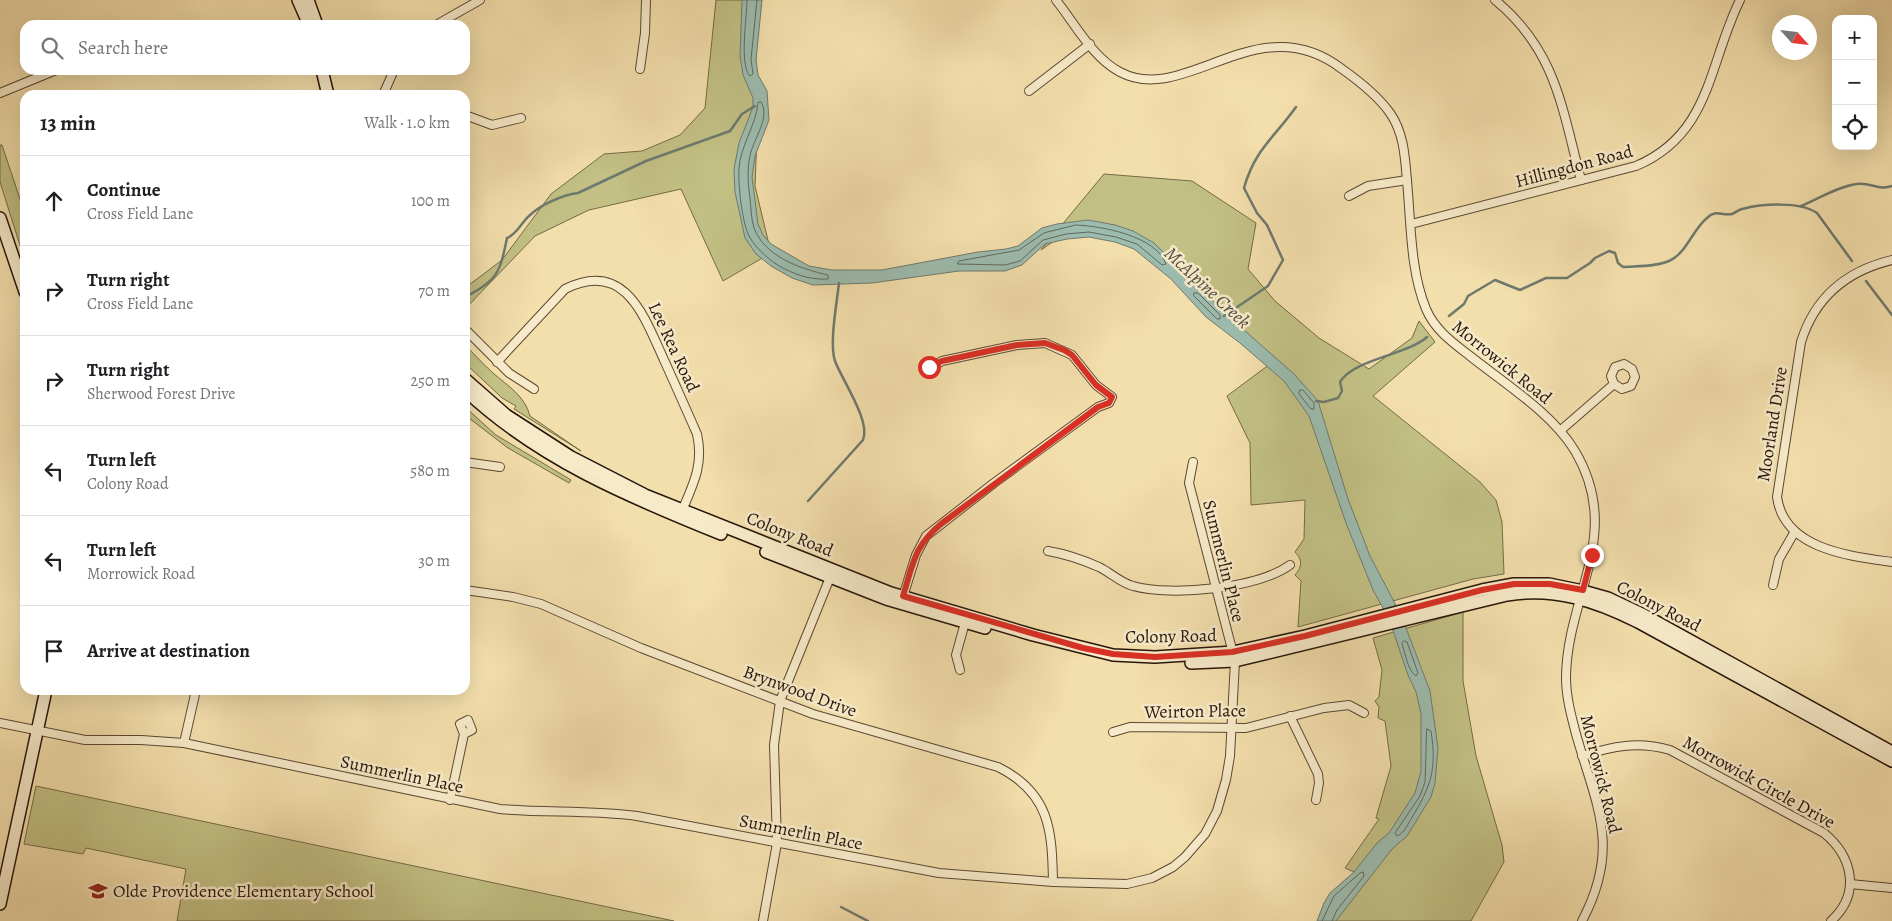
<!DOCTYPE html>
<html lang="en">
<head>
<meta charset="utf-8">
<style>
  body { margin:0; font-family:Alegreya,serif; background:#f6f6f6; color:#202124 }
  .controls { position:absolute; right:15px; top:15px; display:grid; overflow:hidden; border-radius:10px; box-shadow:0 5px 20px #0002 }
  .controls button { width:45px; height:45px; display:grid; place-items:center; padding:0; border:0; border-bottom:1px solid #e0e0e0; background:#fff; color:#202124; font:25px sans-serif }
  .compass { position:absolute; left:1772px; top:15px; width:45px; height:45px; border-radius:50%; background:#fff; box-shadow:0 5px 20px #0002; rotate:117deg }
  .stop { position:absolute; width:15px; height:15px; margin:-11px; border:4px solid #d93025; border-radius:50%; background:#fff }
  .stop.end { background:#d93025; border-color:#fff; box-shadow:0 1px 5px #0008 }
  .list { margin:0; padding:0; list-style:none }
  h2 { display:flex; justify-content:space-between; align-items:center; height:65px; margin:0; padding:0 20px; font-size:21px }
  h2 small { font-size:16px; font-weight:400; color:#757577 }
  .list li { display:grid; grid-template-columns:32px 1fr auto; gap:15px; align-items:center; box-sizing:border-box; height:90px; padding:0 20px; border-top:1px solid #e0e0e0 }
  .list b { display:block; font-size:19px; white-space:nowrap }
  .list p { margin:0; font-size:16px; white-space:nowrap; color:#757577 }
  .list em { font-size:16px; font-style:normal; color:#757577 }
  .icon { flex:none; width:28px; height:28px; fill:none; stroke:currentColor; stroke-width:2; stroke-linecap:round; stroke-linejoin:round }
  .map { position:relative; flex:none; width:1892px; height:921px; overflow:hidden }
  .search { position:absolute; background:#fff; box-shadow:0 5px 20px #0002; left:20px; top:20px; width:450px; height:55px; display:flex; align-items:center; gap:12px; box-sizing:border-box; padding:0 18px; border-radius:15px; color:#757577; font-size:19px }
  .panel { position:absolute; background:#fff; box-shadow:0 5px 20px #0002; left:20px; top:90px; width:450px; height:605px; border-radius:15px }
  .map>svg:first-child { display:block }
  .green { fill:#c2c084; stroke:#756a47 }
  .water { fill:#9cbcaf; stroke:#6e796d }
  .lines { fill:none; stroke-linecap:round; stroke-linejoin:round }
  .shore { stroke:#62685c; stroke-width:1 }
  .stream { stroke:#6e796d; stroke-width:2.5 }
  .minor-casing { stroke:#5b4832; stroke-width:10 }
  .secondary-casing { stroke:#28150a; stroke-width:14 }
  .minor { stroke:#f7eac9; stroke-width:8 }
  .secondary { stroke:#f7eac9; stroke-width:11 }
  .route { stroke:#d93025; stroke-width:6 }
  .labels { text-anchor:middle; stroke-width:5; stroke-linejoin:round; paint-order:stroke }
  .street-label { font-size:18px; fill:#28150a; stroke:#f7eac9 }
  .poi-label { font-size:18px; fill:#28150a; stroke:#f7eac9; text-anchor:start }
  .water-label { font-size:19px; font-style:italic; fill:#514f44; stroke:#f7eac9 }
</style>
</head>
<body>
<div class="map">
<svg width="1892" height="921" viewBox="0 0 1892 921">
  <rect width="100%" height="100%" fill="#f3dfac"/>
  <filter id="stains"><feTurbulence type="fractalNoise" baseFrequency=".004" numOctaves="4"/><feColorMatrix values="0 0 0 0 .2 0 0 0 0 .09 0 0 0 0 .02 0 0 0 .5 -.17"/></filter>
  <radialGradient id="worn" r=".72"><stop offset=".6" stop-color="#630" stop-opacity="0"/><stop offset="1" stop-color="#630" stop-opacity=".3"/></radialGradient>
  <g class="green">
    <path d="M716 0H753L758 112 755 186 771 253 723 281 681 189 589 210 535 236 465 309V288L502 260 551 194 604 154 642 151 680 135 705 108Z"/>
    <path d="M0 145H2L25 214V261L0 182Z"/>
    <path d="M1104 174 1192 181 1256 223 1248 269 1275 301 1319 338 1369 369 1412 338 1419 321 1435 342 1373 396 1480 482 1496 500 1502 522 1504 574 1473 579 1298 627 1301 581 1295 575C1302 567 1303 560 1295 552L1304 539 1305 500 1251 505 1250 443 1227 396 1270 364 1137 238 1070 230 1041 250Z"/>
    <path d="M465 345C474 354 483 364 493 373 508 386 525 396 530 416L581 451 514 409 516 406 502 398 465 363Z"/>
    <path d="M465 407 496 435 571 480 569 483 508 448 465 415Z"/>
    <path d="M1463 612V681L1476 756 1502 845 1504 862 1471 921H1335L1363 876 1345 868 1379 819 1376 818 1391 766 1385 721 1378 718 1379 707 1375 701 1379 697 1382 670 1373 638Z"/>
    <path d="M36 786 674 921H177L186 869 86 848 83 854 24 844Z"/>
  </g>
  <path class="water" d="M742 0H762L756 60 758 75 767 91 769 120 755 156 752 177 758 224 763 235 771 244 809 266 832 270H882L978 252 1006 249 1018 246 1042 228 1057 224 1088 220 1115 225 1133 231 1154 243 1227 315 1294 374 1318 401 1348 499 1370 556 1401 615 1430 691 1438 748 1435 783 1431 797 1407 836 1392 849 1336 921H1317L1324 903 1330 893 1354 872 1377 843 1389 833 1415 793 1421 771V714L1416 692 1408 675 1389 619 1373 590 1346 523 1309 416 1284 381 1240 343 1206 317 1171 279 1134 249 1115 242 1089 237 1067 239 1045 244 1022 265 1005 271H959L872 283 813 285 792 278 771 266 756 254 745 238 735 192 734 169 739 143 753 107V98L743 75 740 56Z"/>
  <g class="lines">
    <g class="shore">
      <path d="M747 0C747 17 739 65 750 76L753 74 751 59 757 0"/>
      <path d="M761 102C771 118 753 139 750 156 747 170 748 183 750 198 751 207 751 219 754 228 765 257 801 269 828 275V279C799 281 766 263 750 238 742 224 738 185 739 169 740 146 756 126 758 103Z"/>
      <path d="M1076 225C1102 226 1156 236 1166 264L1162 265 1137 244 1116 237 1089 232 1066 234 1043 240 1020 261 1005 265 957 264 959 261 1019 250 1044 233Z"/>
      <path d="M1194 293H1198L1220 315V319H1217L1194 296Z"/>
      <path d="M1300 390H1303L1314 403V409H1311L1299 394Z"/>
      <path d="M1404 641 1407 642 1418 673 1416 676C1408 671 1405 653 1402 643Z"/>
      <path d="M1427 729 1431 731C1437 770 1431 786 1411 819 1407 826 1404 833 1397 836L1395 833 1420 796 1425 782Z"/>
      <path d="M1322 921 1334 896 1360 873 1363 872 1364 876 1337 910 1332 921"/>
    </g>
    <g class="stream">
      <path d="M1801 206C1818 199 1839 186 1857 184 1870 182 1880 191 1892 186"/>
      <path d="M1866 281 1892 315"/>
      <path d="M465 297C497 281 500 273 507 238 517 234 521 223 529 216 540 205 562 195 578 193L646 161 730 131 742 114 755 106"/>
      <path d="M1224 316 1268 286 1283 260 1267 225 1257 213 1244 188C1255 149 1274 138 1296 107"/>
      <path d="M1449 316 1464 304 1468 296 1495 280 1520 290 1546 278H1567L1590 263 1595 258 1609 251 1615 253 1618 263 1623 267C1637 266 1656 267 1669 261 1686 254 1693 229 1707 218 1716 209 1721 216 1732 214 1735 213 1738 210 1742 209 1761 204 1800 201 1817 213L1852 261"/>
      <path d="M1316 401 1324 402 1338 398 1342 391 1340 382C1354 359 1407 355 1427 337"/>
      <path d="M808 501 863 440C871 421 842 380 835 361 829 344 837 302 839 283"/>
      <path d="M841 907 868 921"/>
    </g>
    <g class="minor-casing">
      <g id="minor">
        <path d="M1056 0C1075 24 1093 58 1120 72 1185 107 1258 4 1342 69 1359 81 1378 96 1390 113 1404 133 1405 157 1407 181 1411 222 1410 270 1426 309 1435 330 1452 342 1470 356 1504 383 1552 413 1575 451 1624 534 1567 595 1566 677 1566 697 1571 715 1576 734 1597 808 1621 847 1582 921"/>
        <path d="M1495 0C1556 50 1562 108 1581 180"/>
        <path d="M436 25 480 0"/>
        <path d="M640 69 645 33 646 0"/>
        <path d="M1029 91 1090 44"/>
        <path d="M0 93 56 70"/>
        <path d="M362 95H382"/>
        <path d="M383 95 394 70"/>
        <path d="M465 115 492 125 521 118"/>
        <path d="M1349 196 1368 186 1407 180"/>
        <path d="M1411 224 1636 166C1711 134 1708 65 1740 0"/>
        <path d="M1892 260C1846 271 1815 297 1801 342L1777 497C1784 549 1849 556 1892 562"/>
        <path d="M465 329 509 373 534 389"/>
        <path d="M497 362 565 289C625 259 644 316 664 360 675 384 686 409 697 434 704 465 693 485 681 513"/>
        <path d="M1561 430 1614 384 1622 389 1631 386 1635 377 1632 369 1624 364 1615 367 1611 376 1614 384"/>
        <path d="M465 462 500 467"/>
        <path d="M1048 551C1066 554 1083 560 1099 567 1111 573 1121 583 1133 586 1172 597 1258 588 1290 565"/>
        <path d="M1773 585 1779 559 1794 533"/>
        <path d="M465 590 513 597 541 604 641 648 813 714 998 767C1050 793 1052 830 1053 882"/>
        <path d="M902 600 916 555 926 536 994 483 1098 407 1109 403 1112 397 1096 385 1072 355 1045 343 1017 345 942 361 926 371"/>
        <path d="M960 670 956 655 966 619"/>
        <path d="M1290 716 1318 774 1319 783 1316 800"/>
        <path d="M0 723 85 740H141L184 743 500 809C545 813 591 810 637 816L939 873 1053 882 1127 884 1152 878 1173 867 1185 857 1205 834 1217 811 1226 780 1230 756 1235 661 1189 483 1193 462"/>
        <path d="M1113 732 1130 727 1246 728 1324 708 1349 705 1364 713"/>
        <path d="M184 743 196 690"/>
        <path d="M1582 756C1613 746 1638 741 1670 750L1824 833C1853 857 1861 894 1831 921"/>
        <path d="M450 800 464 734 472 730 468 720 460 724 464 734"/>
        <path d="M1850 884 1892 888"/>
        <path d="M763 921 777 843 774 745 780 701 831 575"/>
      </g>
    </g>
    <g class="secondary-casing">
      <g id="secondary">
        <path d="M298 0 309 25"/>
        <path d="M308 0 317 25"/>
        <path d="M322 70 328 95"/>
        <path d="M0 218 25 292"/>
        <path d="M465 379 506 415 571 457 645 495 891 593 1033 635 1113 655 1155 657 1233 652 1305 636 1482 590 1514 584H1549L1583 591 1608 598 1644 615 1892 752"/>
        <path d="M465 390C538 459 629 497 721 534"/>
        <path d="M766 552 886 599 985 628"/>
        <path d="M1191 663 1235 661 1507 595C1555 587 1596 601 1638 622L1892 761"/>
        <path d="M0 904 46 690"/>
      </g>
    </g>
    <use href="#minor" class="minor"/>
    <use href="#secondary" class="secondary"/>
  </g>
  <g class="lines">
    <path class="route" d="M929 367 942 361 1017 345 1045 343 1064 350 1072 355 1096 385 1112 397 1109 403 1098 407 941 524C914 546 913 564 903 596L1083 648 1113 654 1155 657 1232 652 1305 636 1482 590 1514 584H1550L1583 590 1592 555"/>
  </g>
  <defs>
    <g id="school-bare" transform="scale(1.5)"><path d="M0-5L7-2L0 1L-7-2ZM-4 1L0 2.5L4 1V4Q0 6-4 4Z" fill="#8f2418" stroke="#f7eac9" stroke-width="2.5" paint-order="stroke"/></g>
  </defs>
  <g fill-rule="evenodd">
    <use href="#school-bare" x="98" y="891"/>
  </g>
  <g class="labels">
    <g class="street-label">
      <text transform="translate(1574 166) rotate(-15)" y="6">Hillingdon Road</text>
      <text transform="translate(674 347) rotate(65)" y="6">Lee Rea Road</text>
      <text transform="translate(1502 362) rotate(39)" y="6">Morrowick Road</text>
      <text transform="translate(1772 424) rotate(-81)" y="6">Moorland Drive</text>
      <text transform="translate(790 534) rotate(22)" y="6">Colony Road</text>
      <text transform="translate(1224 561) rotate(76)" y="6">Summerlin Place</text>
      <text transform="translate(1659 606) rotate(27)" y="6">Colony Road</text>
      <text transform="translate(1171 636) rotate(-1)" y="6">Colony Road</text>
      <text transform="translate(800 691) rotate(20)" y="6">Brynwood Drive</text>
      <text transform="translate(1195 711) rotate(-1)" y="6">Weirton Place</text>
      <text transform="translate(402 774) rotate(12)" y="6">Summerlin Place</text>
      <text transform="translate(1601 774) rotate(76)" y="6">Morrowick Road</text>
      <text transform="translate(1759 782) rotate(29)" y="6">Morrowick Circle Drive</text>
      <text transform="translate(801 832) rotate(11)" y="6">Summerlin Place</text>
    </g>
    <g class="poi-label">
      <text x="113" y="897">Olde Providence Elementary School</text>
    </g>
    <g class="water-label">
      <text transform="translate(1208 287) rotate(43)" y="7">McAlpine Creek</text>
    </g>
  </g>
  <rect width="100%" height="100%" filter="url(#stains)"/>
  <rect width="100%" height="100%" fill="url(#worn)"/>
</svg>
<div class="controls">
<button>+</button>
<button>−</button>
<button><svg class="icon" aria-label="locate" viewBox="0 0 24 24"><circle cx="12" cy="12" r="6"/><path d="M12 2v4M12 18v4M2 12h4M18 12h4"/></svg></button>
</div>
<svg class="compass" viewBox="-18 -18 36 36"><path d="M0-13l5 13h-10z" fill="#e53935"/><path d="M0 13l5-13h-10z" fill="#757577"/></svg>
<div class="stop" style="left:929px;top:367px"></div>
<div class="stop end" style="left:1592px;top:555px"></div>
<div class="search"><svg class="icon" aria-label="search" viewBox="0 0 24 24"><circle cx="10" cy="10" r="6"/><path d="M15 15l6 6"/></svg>Search here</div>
<section class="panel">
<h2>13 min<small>Walk · 1.0 km</small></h2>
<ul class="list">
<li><svg class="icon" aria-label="ahead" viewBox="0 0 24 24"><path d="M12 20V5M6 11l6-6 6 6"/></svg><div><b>Continue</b><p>Cross Field Lane</p></div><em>100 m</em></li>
<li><svg class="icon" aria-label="right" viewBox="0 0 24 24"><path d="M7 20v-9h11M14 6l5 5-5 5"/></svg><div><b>Turn right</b><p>Cross Field Lane</p></div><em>70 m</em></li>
<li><svg class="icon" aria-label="right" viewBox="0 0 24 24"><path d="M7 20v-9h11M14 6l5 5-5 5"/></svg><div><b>Turn right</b><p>Sherwood Forest Drive</p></div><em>250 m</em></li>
<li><svg class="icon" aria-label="left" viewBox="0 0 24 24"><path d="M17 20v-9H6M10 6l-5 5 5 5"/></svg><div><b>Turn left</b><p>Colony Road</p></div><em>580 m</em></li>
<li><svg class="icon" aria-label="left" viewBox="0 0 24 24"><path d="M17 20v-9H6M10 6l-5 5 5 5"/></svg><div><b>Turn left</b><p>Morrowick Road</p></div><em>30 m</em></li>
<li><svg class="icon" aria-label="arrive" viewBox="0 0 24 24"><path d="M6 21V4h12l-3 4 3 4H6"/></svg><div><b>Arrive at destination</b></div></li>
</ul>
</section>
</div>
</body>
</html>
